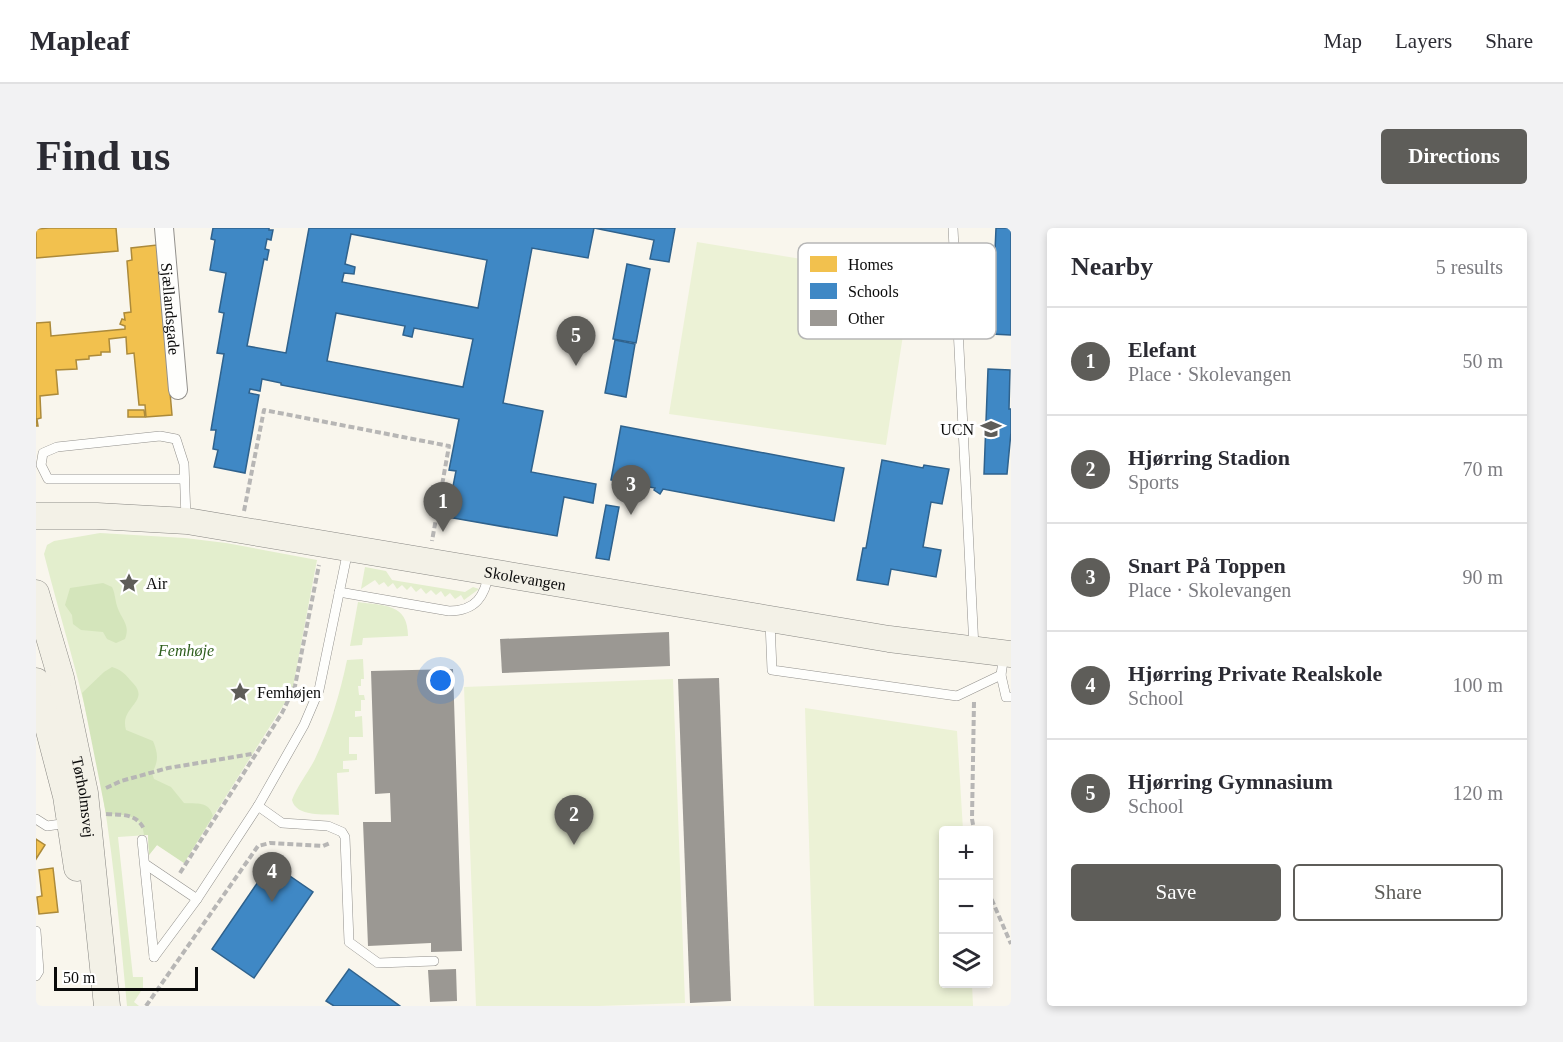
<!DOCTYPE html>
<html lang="en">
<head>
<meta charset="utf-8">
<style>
  body { margin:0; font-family:"Times New Roman",serif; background:#f2f2f3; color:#2b2b33 }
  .controls { position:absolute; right:18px; bottom:18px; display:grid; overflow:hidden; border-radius:6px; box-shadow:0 3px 9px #0003 }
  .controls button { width:54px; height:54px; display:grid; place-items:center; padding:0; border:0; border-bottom:2px solid #e1e1e2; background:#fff; color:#2b2b33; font:30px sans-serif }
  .scale { position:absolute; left:18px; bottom:15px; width:144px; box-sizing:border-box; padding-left:6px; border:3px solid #0a0a0a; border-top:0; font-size:16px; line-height:21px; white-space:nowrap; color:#0a0a0a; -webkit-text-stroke:4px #fff; paint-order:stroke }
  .you { position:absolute; left:405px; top:453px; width:21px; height:21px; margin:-15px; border:4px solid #fff; border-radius:50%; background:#1a73e8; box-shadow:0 0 0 9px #1a73e833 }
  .badge { display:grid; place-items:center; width:39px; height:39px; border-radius:50%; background:#5e5d59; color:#fff; font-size:20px; font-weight:700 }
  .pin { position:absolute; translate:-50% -50px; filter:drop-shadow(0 2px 3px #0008) }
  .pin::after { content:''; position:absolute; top:32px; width:21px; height:18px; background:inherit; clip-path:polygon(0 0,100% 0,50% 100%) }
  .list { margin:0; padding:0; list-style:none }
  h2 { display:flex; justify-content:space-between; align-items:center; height:78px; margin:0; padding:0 24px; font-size:26px }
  h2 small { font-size:20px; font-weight:400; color:#7c7c81 }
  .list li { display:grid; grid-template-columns:39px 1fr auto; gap:18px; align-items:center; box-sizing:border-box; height:108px; padding:0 24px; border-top:2px solid #e1e1e2 }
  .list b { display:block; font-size:22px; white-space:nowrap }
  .list p { margin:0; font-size:20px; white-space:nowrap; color:#7c7c81 }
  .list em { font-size:20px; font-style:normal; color:#7c7c81 }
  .actions { display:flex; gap:12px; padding:18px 24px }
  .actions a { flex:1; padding:14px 0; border:2px solid #5e5d59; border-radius:6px; text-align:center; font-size:21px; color:#5e5d59 }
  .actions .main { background:#5e5d59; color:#fff }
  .icon { flex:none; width:33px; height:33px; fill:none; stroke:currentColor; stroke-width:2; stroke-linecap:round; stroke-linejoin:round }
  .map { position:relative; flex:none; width:975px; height:778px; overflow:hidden; border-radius:6px }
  header { display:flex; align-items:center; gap:36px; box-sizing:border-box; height:84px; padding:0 30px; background:#fff; border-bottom:2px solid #e1e1e2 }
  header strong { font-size:28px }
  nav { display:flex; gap:33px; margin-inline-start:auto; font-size:21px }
  .intro { display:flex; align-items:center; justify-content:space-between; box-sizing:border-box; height:144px; padding:0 36px }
  h1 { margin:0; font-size:42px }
  .button { padding:15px 27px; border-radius:6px; background:#5e5d59; color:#fff; font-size:21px; font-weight:700 }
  main { display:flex; gap:36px; padding:0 36px }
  aside { flex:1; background:#fff; border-radius:6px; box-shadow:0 3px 9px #0003 }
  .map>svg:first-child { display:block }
  .green { fill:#e3eecd }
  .forest { fill:#d4e5bb }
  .pitch { fill:#ecf2d6 }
  .homes { fill:#f2c14e; stroke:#ac8a3a; stroke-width:1.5 }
  .schools { fill:#3f88c5; stroke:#2f628d; stroke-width:1.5; fill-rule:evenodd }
  .building { fill:#9b9893 }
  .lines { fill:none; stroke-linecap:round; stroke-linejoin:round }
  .lane-casing { stroke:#92908c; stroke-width:10 }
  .street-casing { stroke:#92908c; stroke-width:20 }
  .secondary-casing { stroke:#888783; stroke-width:27 }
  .path { stroke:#b7b6b5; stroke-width:4; stroke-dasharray:6 3; stroke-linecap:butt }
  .lane { stroke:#fefefc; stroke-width:9 }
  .street { stroke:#fefefc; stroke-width:18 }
  .secondary { stroke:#f3f1e7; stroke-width:26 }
  .labels { text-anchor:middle; stroke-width:6; stroke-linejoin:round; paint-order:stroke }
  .street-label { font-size:16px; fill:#0a0a0a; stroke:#fff }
  .poi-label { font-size:16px; fill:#0a0a0a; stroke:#fff; text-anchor:start }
  .park-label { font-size:16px; font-style:italic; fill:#2e5e1d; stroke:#fff }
  .key { fill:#fff; stroke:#b6b6b6; stroke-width:1.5 }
  .key-label { font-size:16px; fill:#0a0a0a }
</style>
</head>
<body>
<header>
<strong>Mapleaf</strong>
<nav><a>Map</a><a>Layers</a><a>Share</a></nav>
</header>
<div class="intro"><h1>Find us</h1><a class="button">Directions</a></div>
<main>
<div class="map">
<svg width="975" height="778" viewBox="0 0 975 778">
  <rect width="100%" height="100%" fill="#f9f6ed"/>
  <g class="green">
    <path d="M64 305 149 310 190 315 281 332 257 459 250 473 148 635 121 617 113 627 112 607 82 609 97 749H107V760L98 774 103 778H91C83 694 76 608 59 525 46 458 25 393 8 326L11 317 18 313Z"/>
    <path d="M329 339 350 343 356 352 429 364 437 359 443 361 428 372 425 367 419 371 414 365 409 369 405 363 400 367 395 362 390 366 385 360 380 364 375 358 371 362 366 357 361 361 357 355 352 359 348 354 343 357 339 352 325 361Z"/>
    <path d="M322 374C348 378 372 375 372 408L327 410 326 417 314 418Z"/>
    <path d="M327 431 328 451H325V458H322L323 467H328L329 472H325V483H319V489L326 488 327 509H313V526H321V532L307 533V541H313V544L301 545 303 587C288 586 260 589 256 572 261 558 272 545 279 531 294 499 304 466 311 432Z"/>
  </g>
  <g class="forest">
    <path d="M67 355 76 359C79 365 79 371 81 378 85 391 95 397 89 411L80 415 71 411 67 404 45 402 37 396 36 387 29 377 34 360Z"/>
    <path d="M76 439C86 442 89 446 96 454 116 474 83 478 90 502L117 513C122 525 123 533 116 545L118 551 135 559 148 575C161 576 173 573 177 588L148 635 121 617 113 627 112 607H108C106 585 88 587 70 586L46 465 68 444Z"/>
  </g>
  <g class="pitch">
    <path d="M661 14 876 49 850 217 633 186Z"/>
    <path d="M637 451 649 775 563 778H440L428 459Z"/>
    <path d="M769 480 921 503 927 602H908V756H936L937 778H778Z"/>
  </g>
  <g class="homes">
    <path d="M13 0H80L82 23 0 30V1Z"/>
    <path d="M121 17 136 187 110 189 109 177H103L98 125 91 126 90 109 73 111 74 124H65V127L53 128V131L40 132 41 141 20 142 22 166 4 168 5 190 1 191 2 198H0V95L14 94 15 108 89 101V98L84 96 86 91 89 92 88 85 95 84 91 33 96 32 95 20Z"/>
    <path d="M92 182H108L109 189H92Z"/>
    <path d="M0 611 9 617 0 631Z"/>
    <path d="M17 640 22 684 3 686 1 669 6 668 3 642Z"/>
  </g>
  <g class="schools">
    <path d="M177 0H233V2H237L235 12 231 11 229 21 233 22 231 32 228 31 211 118 250 125 273 0H639L633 34 614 31 618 12 558 0 552 30 496 20 467 175 507 183 495 244 560 256 557 275 528 269 521 308 411 289 420 243 413 242 423 191 245 157V155L226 151 224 163 214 161 213 165 223 167 209 245 178 239 182 222 177 221 180 202H175L188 126 181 125 188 85 183 84 190 45 174 42 179 12 175 11ZM315 6 451 32 442 80 306 54 308 45 318 46 319 39 309 36ZM300 85 369 98 367 107 376 109 378 100 437 111 427 159 291 133Z"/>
    <path d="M960 0H975V107L955 106 957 63 936 62 938 22 959 23Z"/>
    <path d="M591 36 614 41 600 115 577 111Z"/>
    <path d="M579 112 599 116 590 169 569 165Z"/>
    <path d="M952 141 974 142 973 181H975V204L971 246H948Z"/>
    <path d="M585 198 808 240 798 293 627 261 624 266 618 262 619 260 575 252Z"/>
    <path d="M846 232 887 240 888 237 913 241 906 276 895 274 887 319 905 322 900 349 855 341 852 357 821 352 827 320H830Z"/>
    <path d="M570 277 583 279 573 332 560 330Z"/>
    <path d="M235 635 277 664 218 750 176 721Z"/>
    <path d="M313 741 364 778H298L290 773Z"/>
  </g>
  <g class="building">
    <path d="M633 404 634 438 466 445 464 411Z"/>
    <path d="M417 441 426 723 395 724V715L332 718 327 594H355L354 565 339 566 335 443Z"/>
    <path d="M683 450 695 773 654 775 642 451Z"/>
    <path d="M420 741 421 773 394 774 392 742Z"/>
  </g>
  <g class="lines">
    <g class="lane-casing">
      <g id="lane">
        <path d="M917 0 938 420"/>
        <path d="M148 251H12L5 237 7 225 21 219 124 208 140 211 148 236 150 290"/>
        <path d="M303 364 413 383C440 383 449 368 453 344"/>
        <path d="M734 394 736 442 921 468 965 447"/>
        <path d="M968 426 965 447 970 469H975"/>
        <path d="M222 578 246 595 292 598 306 604 309 609 313 714 342 735 398 733"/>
        <path d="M0 591 11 598 32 595"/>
        <path d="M106 612 118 729"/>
        <path d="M109 636 161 671"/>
        <path d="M0 703 3 743 0 748"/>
        <path d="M118 729 161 671 222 578 268 497 283 462 312 322"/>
      </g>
    </g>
    <g class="street-casing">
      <g id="street">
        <path id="s1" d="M128 0 142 162"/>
      </g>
    </g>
    <g class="secondary-casing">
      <g id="secondary">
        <path id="s2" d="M0 288H61L151 293 853 411 975 426"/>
        <path id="s3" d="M0 365 25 450 49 565 71 778"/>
        <path d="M0 453 30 568 41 640"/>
      </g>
    </g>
    <g class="path">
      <path d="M208 283 228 182 413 218 396 313"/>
      <path d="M938 474 936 591 938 602"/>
      <path d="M70 560 85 553 132 540 216 526 218 528"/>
      <path d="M70 586C86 587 100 585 108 601"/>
      <path d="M144 645 246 485 259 458 283 337"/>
      <path d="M952 663 975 716"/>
      <path d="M110 778 222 618 234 615 287 618 294 615"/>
    </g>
    <use href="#lane" class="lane"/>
    <use href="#street" class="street"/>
    <use href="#secondary" class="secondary"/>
  </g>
  <defs>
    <g id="university-bare" transform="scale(1.62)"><path d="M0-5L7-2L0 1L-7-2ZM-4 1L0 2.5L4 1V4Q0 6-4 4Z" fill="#5e5d59" stroke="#fff" stroke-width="2.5" paint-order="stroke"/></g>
    <g id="sight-bare" transform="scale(1.62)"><path d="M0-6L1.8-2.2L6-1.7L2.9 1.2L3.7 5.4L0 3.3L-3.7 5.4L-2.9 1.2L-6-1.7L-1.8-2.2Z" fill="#5e5d59" stroke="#fff" stroke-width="2.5" paint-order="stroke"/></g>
  </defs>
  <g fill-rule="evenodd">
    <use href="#university-bare" x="955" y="201"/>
    <use href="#sight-bare" x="93" y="355"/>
    <use href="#sight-bare" x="204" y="464"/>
  </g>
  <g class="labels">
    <g class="street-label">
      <text dy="6" stroke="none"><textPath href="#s1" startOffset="81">Sjællandsgade</textPath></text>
      <text dy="6" stroke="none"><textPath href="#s2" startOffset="494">Skolevangen</textPath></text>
      <text dy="6" stroke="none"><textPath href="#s3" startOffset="210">Tørholmsvej</textPath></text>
    </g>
    <g class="poi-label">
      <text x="938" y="207" text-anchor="end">UCN</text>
      <text x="110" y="361">Air</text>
      <text x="221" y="470">Femhøjen</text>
    </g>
    <g class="park-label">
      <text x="150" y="428">Femhøje</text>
    </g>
  </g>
  <rect x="762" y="15" width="198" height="96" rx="9" class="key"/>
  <rect x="774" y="28" width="27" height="16" fill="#f2c14e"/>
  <rect x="774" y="55" width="27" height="16" fill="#3f88c5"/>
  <rect x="774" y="82" width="27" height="16" fill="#9b9893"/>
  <g class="key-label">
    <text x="812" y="42">Homes</text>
    <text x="812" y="69">Schools</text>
    <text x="812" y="96">Other</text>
  </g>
</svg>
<div class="controls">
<button>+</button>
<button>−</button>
<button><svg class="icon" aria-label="layers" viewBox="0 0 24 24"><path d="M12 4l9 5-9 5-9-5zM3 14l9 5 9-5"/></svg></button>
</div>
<div class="scale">50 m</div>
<div class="you"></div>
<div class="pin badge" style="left:407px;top:304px">1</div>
<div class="pin badge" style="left:538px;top:617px">2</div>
<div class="pin badge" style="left:595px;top:287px">3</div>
<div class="pin badge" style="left:236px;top:674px">4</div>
<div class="pin badge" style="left:540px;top:138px">5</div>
</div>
<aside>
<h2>Nearby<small>5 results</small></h2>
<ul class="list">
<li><span class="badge">1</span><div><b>Elefant</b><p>Place · Skolevangen</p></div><em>50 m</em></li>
<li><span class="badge">2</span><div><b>Hjørring Stadion</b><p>Sports</p></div><em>70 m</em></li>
<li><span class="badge">3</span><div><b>Snart På Toppen</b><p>Place · Skolevangen</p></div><em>90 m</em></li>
<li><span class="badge">4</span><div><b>Hjørring Private Realskole</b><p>School</p></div><em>100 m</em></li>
<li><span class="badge">5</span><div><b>Hjørring Gymnasium</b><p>School</p></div><em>120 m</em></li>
</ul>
<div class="actions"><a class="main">Save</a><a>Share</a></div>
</aside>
</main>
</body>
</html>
